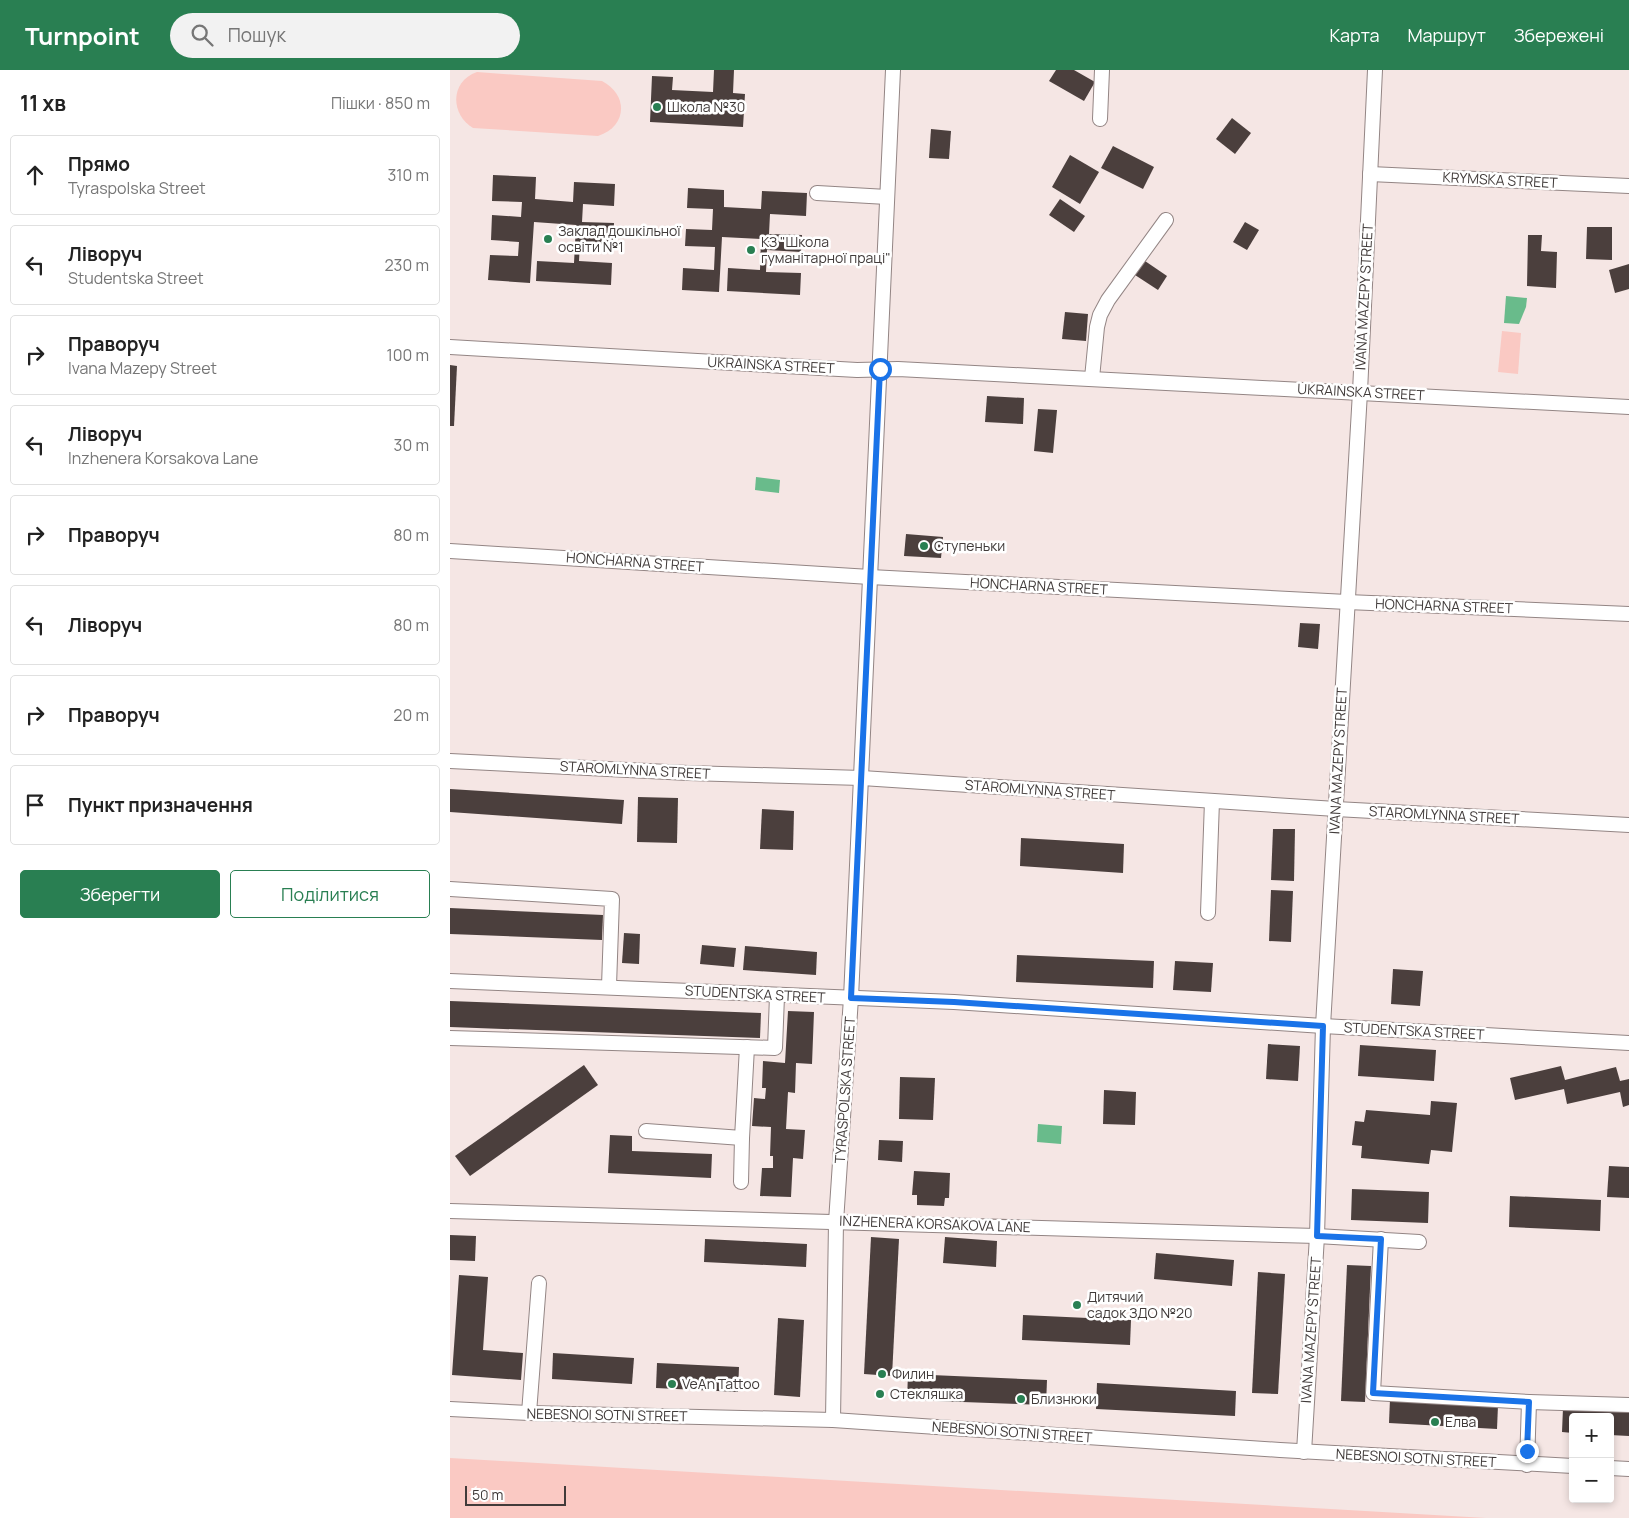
<!DOCTYPE html>
<html lang="uk">
<head>
<meta charset="utf-8">
<style>
  body { margin:0; font-family:Manrope,sans-serif; background:#f2f2f2; color:#222 }
  .controls { position:absolute; right:15px; bottom:15px; display:grid; overflow:hidden; border-radius:5px; box-shadow:0 2px 8px #0003 }
  .controls button { width:45px; height:45px; display:grid; place-items:center; padding:0; border:0; border-bottom:1px solid #e0e0e0; background:#fff; color:#222; font:25px sans-serif }
  .scale { position:absolute; left:15px; bottom:12px; width:101px; box-sizing:border-box; padding-left:5px; border:2px solid #413b3a; border-top:0; font-size:14px; line-height:18px; white-space:nowrap; color:#413b3a; -webkit-text-stroke:4px #fff; paint-order:stroke }
  .stop { position:absolute; width:15px; height:15px; margin:-11px; border:4px solid #1a73e8; border-radius:50%; background:#fff }
  .stop.end { background:#1a73e8; border-color:#fff; box-shadow:0 1px 5px #0008 }
  .list { margin:0; padding:0; list-style:none }
  h2 { display:flex; justify-content:space-between; align-items:center; height:65px; margin:0; padding:0 20px; font-size:21px }
  h2 small { font-size:16px; font-weight:400; color:#767676 }
  .list li { display:grid; grid-template-columns:32px 1fr auto; gap:15px; align-items:center; box-sizing:border-box; height:80px; margin:0 10px 10px; padding:0 10px; border:1px solid #e0e0e0; border-radius:5px }
  .list b { display:block; font-size:19px; white-space:nowrap }
  .list p { margin:0; font-size:16px; white-space:nowrap; color:#767676 }
  .list em { font-size:16px; font-style:normal; color:#767676 }
  .actions { display:flex; gap:10px; padding:15px 20px }
  .actions a { flex:1; padding:11px 0; border:1px solid #297f52; border-radius:5px; text-align:center; font-size:18px; color:#297f52 }
  .actions .main { background:#297f52; color:#fff }
  .icon { flex:none; width:28px; height:28px; fill:none; stroke:currentColor; stroke-width:2; stroke-linecap:round; stroke-linejoin:round }
  .map { position:relative; flex:none; width:1179px; height:1448px; overflow:hidden }
  header { display:flex; align-items:center; gap:30px; box-sizing:border-box; height:70px; padding:0 25px; background:#297f52; color:#fff }
  header strong { font-size:24px }
  nav { display:flex; gap:28px; margin-inline-start:auto; font-size:18px }
  .search { width:350px; height:45px; background:#f2f2f2; display:flex; align-items:center; gap:12px; box-sizing:border-box; padding:0 18px; border-radius:28px; color:#767676; font-size:19px }
  main { display:flex }
  aside { flex:1; background:#fff }
  .map>svg:first-child { display:block }
  .green { fill:#fac9c3 }
  .water { fill:#69bb8b }
  .building { fill:#4b3f3d }
  .lines { fill:none; stroke-linecap:round; stroke-linejoin:round }
  .minor-casing { stroke:#938584; stroke-width:16 }
  .minor { stroke:#fff; stroke-width:14 }
  .route { stroke:#1a73e8; stroke-width:6 }
  .poi-dot { fill:#297f52; stroke:#fff; stroke-width:2 }
  .labels { text-anchor:middle; stroke-width:5; stroke-linejoin:round; paint-order:stroke }
  .poi-label { font-size:14px; fill:#413b3a; stroke:#fff; text-anchor:start }
  .street-label { font-size:14px; fill:#413b3a; stroke:#fff }
</style>
</head>
<body>
<header>
<strong>Turnpoint</strong>
<div class="search"><svg class="icon" aria-label="search" viewBox="0 0 24 24"><circle cx="10" cy="10" r="6"/><path d="M15 15l6 6"/></svg>Пошук</div>
<nav><a>Карта</a><a>Маршрут</a><a>Збережені</a></nav>
</header>
<main>
<aside>
<h2>11 хв<small>Пішки · 850 m</small></h2>
<ul class="list">
<li><svg class="icon" aria-label="ahead" viewBox="0 0 24 24"><path d="M12 20V5M6 11l6-6 6 6"/></svg><div><b>Прямо</b><p>Tyraspolska Street</p></div><em>310 m</em></li>
<li><svg class="icon" aria-label="left" viewBox="0 0 24 24"><path d="M17 20v-9H6M10 6l-5 5 5 5"/></svg><div><b>Ліворуч</b><p>Studentska Street</p></div><em>230 m</em></li>
<li><svg class="icon" aria-label="right" viewBox="0 0 24 24"><path d="M7 20v-9h11M14 6l5 5-5 5"/></svg><div><b>Праворуч</b><p>Ivana Mazepy Street</p></div><em>100 m</em></li>
<li><svg class="icon" aria-label="left" viewBox="0 0 24 24"><path d="M17 20v-9H6M10 6l-5 5 5 5"/></svg><div><b>Ліворуч</b><p>Inzhenera Korsakova Lane</p></div><em>30 m</em></li>
<li><svg class="icon" aria-label="right" viewBox="0 0 24 24"><path d="M7 20v-9h11M14 6l5 5-5 5"/></svg><div><b>Праворуч</b></div><em>80 m</em></li>
<li><svg class="icon" aria-label="left" viewBox="0 0 24 24"><path d="M17 20v-9H6M10 6l-5 5 5 5"/></svg><div><b>Ліворуч</b></div><em>80 m</em></li>
<li><svg class="icon" aria-label="right" viewBox="0 0 24 24"><path d="M7 20v-9h11M14 6l5 5-5 5"/></svg><div><b>Праворуч</b></div><em>20 m</em></li>
<li><svg class="icon" aria-label="arrive" viewBox="0 0 24 24"><path d="M6 21V4h12l-3 4 3 4H6"/></svg><div><b>Пункт призначення</b></div></li>
</ul>
<div class="actions"><a class="main">Зберегти</a><a>Поділитися</a></div>
</aside>
<div class="map">
<svg width="1179" height="1448" viewBox="0 0 1179 1448">
  <rect width="100%" height="100%" fill="#f5e6e4"/>
  <g class="green">
    <path d="M27 2 152 11C179 25 177 57 148 66L23 58C0 44 0 11 27 2Z"/>
    <path d="M1052 261 1071 263 1068 304 1048 302Z"/>
    <path d="M0 1388 1036 1448H0Z"/>
  </g>
  <g class="water">
    <path d="M1056 226 1077 228 1076 237 1069 254 1054 253Z"/>
    <path d="M306 407 330 410 329 423 305 420Z"/>
    <path d="M588 1054 612 1056 611 1074 587 1072Z"/>
  </g>
  <g class="building">
    <path d="M264 0H284L283 23 295 24 293 57 200 52 202 6 223 7 222 20 263 22Z"/>
    <path d="M606 0H624L645 12 634 31 599 11Z"/>
    <path d="M782 48 801 63 785 84 766 69Z"/>
    <path d="M481 59 501 61 499 89 479 88Z"/>
    <path d="M663 76 704 97 693 119 651 98Z"/>
    <path d="M620 85 649 102 630 134 602 117Z"/>
    <path d="M43 105 86 107 85 129 123 132 124 112 165 114 164 136 133 134 132 152 164 153 163 175 130 173 129 191 162 193 161 215 86 211 87 191 124 193 126 155 84 152 80 213 38 210 40 185 68 186 69 172 41 170 42 145 71 147 72 132 42 131Z"/>
    <path d="M238 118 274 120V137L311 139 312 121 357 123 356 146 320 144 319 164 352 165 351 182 317 180 316 202 351 203 350 225 277 221 278 198 310 200 311 169 272 167 269 222 232 220 233 198 264 200 265 177 235 176 236 159 262 160 263 139 237 138Z"/>
    <path d="M610 129 635 146 624 162 599 145Z"/>
    <path d="M795 152 809 160 797 180 783 172Z"/>
    <path d="M1137 157H1162V190L1136 189Z"/>
    <path d="M1078 165H1092L1091 181 1107 182 1106 218 1077 216Z"/>
    <path d="M695 191 717 206 708 220 685 205Z"/>
    <path d="M1179 194V219L1165 223 1159 200Z"/>
    <path d="M615 242 638 244 636 271 612 269Z"/>
    <path d="M0 295 7 296 4 356H0Z"/>
    <path d="M537 326 574 328 573 354 535 352Z"/>
    <path d="M588 339 607 340 603 383 584 381Z"/>
    <path d="M456 464 493 467 491 488 454 486Z"/>
    <path d="M850 553 870 554 868 579 848 577Z"/>
    <path d="M0 719 174 730 172 754 0 742Z"/>
    <path d="M188 727 228 728 227 773 187 772Z"/>
    <path d="M312 739 344 741 343 780 310 779Z"/>
    <path d="M823 759H845L844 811 821 810Z"/>
    <path d="M571 768 674 774 673 803 570 796Z"/>
    <path d="M821 820 843 821 841 872 819 871Z"/>
    <path d="M0 838 153 845 152 870 0 864Z"/>
    <path d="M174 863 190 864 189 894 172 893Z"/>
    <path d="M252 875 286 878 284 897 250 894Z"/>
    <path d="M295 876 367 882 366 905 293 900Z"/>
    <path d="M567 885 704 891 703 918 566 912Z"/>
    <path d="M725 891 763 893 761 922 723 920Z"/>
    <path d="M943 899 973 901 970 936 941 934Z"/>
    <path d="M0 931 311 943 310 968 0 957Z"/>
    <path d="M338 941 364 942 362 994 346 993 345 1023 338 1022 336 1059 355 1060 353 1089 343 1088 341 1127 310 1126 312 1098H323V1086H320L321 1057 302 1056 304 1028 315 1029 316 1018H312L313 991 335 993Z"/>
    <path d="M818 974 850 976 848 1011 816 1009Z"/>
    <path d="M910 975 986 980 984 1011 908 1006Z"/>
    <path d="M134 995 148 1015 20 1106 5 1086Z"/>
    <path d="M1111 996 1115 1010 1166 997 1170 1011 1179 1009V1035L1173 1037 1170 1022 1117 1034 1114 1019 1065 1030 1060 1008Z"/>
    <path d="M450 1007 485 1008 483 1050 449 1049Z"/>
    <path d="M654 1020 686 1022 685 1055 653 1054Z"/>
    <path d="M981 1031 1007 1033 1002 1082 981 1080 979 1094 911 1088 912 1076 902 1075 905 1051 914 1052 916 1040 980 1045Z"/>
    <path d="M160 1065 182 1066V1081L262 1084 261 1108 158 1103Z"/>
    <path d="M429 1070 453 1071 452 1092 428 1090Z"/>
    <path d="M1159 1096 1179 1097V1128L1157 1127Z"/>
    <path d="M464 1101 500 1103 499 1128H495L494 1136 467 1135V1125H462Z"/>
    <path d="M902 1119 979 1122 978 1153 901 1150Z"/>
    <path d="M1060 1126 1151 1130 1150 1161 1059 1157Z"/>
    <path d="M0 1165 26 1166 25 1191 0 1190Z"/>
    <path d="M421 1167 449 1169 442 1306 414 1304Z"/>
    <path d="M495 1167 547 1171 546 1197 493 1193Z"/>
    <path d="M255 1169 357 1174 356 1197 254 1192Z"/>
    <path d="M706 1183 784 1190 782 1216 704 1209Z"/>
    <path d="M897 1195 921 1196 915 1332 891 1331Z"/>
    <path d="M808 1202 835 1204 828 1324 802 1323Z"/>
    <path d="M9 1205 38 1207 33 1280 73 1283 71 1310 2 1305Z"/>
    <path d="M573 1245 681 1250 680 1275 572 1270Z"/>
    <path d="M328 1248 354 1250 350 1327 324 1325Z"/>
    <path d="M103 1283 184 1288 182 1314 102 1309Z"/>
    <path d="M207 1293 289 1297 288 1322 206 1318Z"/>
    <path d="M458 1304 597 1310 596 1335 457 1330Z"/>
    <path d="M647 1313 786 1321 785 1346 646 1339Z"/>
    <path d="M940 1329 1048 1335 1047 1359 939 1353Z"/>
    <path d="M1113 1338 1179 1342V1366L1160 1365V1347H1123V1363L1112 1362Z"/>
  </g>
  <g class="lines">
    <g class="minor-casing">
      <g id="minor">
        <path d="M650 49 652 0"/>
        <path d="M920 104 1179 116"/>
        <path d="M367 123 437 127"/>
        <path d="M0 277 407 300 448 299 1179 337"/>
        <path d="M642 308 647 257 650 245 658 230 716 150"/>
        <path d="M0 481 420 507 897 532 1179 544"/>
        <path d="M0 691 238 703 412 708 886 739 1179 755"/>
        <path d="M0 819 162 829 159 916"/>
        <path d="M758 843 762 731"/>
        <path d="M0 911 504 932 873 956 1179 973"/>
        <path d="M0 968 325 978 327 926"/>
        <path d="M196 1061 292 1068 297 977"/>
        <path d="M291 1112 292 1068"/>
        <path d="M0 1141 867 1166 969 1172"/>
        <path d="M931 1169 923 1323 1079 1332"/>
        <path d="M0 1339 79 1343 383 1350 830 1380 1123 1396"/>
        <path d="M79 1343 89 1213"/>
        <path d="M383 1350 386 1152 401 928 443 0"/>
        <path d="M854 1382 867 1166 873 956 910 322 925 0"/>
        <path d="M1077 1395 1079 1332 1179 1335"/>
        <path d="M1160 1398 1179 1399"/>
      </g>
    </g>
    <use href="#minor" class="minor"/>
  </g>
  <g class="lines">
    <path class="route" d="M430 299 401 928 504 932 873 956 867 1166 931 1169 923 1323 1079 1332 1077 1381"/>
  </g>
  <g class="poi-dot">
    <circle cx="207" cy="37" r="5"/>
    <circle cx="98" cy="169" r="5"/>
    <circle cx="301" cy="180" r="5"/>
    <circle cx="474" cy="476" r="5"/>
    <circle cx="627" cy="1235" r="5"/>
    <circle cx="432" cy="1304" r="5"/>
    <circle cx="222" cy="1314" r="5"/>
    <circle cx="430" cy="1324" r="5"/>
    <circle cx="571" cy="1329" r="5"/>
    <circle cx="985" cy="1352" r="5"/>
  </g>
  <g class="labels">
    <g class="poi-label">
      <text x="217" y="42">Школа №30</text>
      <text x="108" y="166">Заклад дошкільної<tspan x="108" dy="16">освіти №1</tspan></text>
      <text x="311" y="177">КЗ "Школа<tspan x="311" dy="16">гуманітарної праці"</tspan></text>
      <text x="484" y="481">Ступеньки</text>
      <text x="637" y="1232">Дитячий<tspan x="637" dy="16">садок ЗДО №20</tspan></text>
      <text x="442" y="1309">Филин</text>
      <text x="232" y="1319">VeAn Tattoo</text>
      <text x="440" y="1329">Стекляшка</text>
      <text x="581" y="1334">Близнюки</text>
      <text x="995" y="1357">Елва</text>
    </g>
    <g class="street-label">
      <text transform="translate(1050 110) rotate(3)" y="5">KRYMSKA STREET</text>
      <text transform="translate(914 227) rotate(-87)" y="5">IVANA MAZEPY STREET</text>
      <text transform="translate(321 295) rotate(3)" y="5">UKRAINSKA STREET</text>
      <text transform="translate(911 322) rotate(3)" y="5">UKRAINSKA STREET</text>
      <text transform="translate(185 492) rotate(4)" y="5">HONCHARNA STREET</text>
      <text transform="translate(589 516) rotate(3)" y="5">HONCHARNA STREET</text>
      <text transform="translate(994 536) rotate(2)" y="5">HONCHARNA STREET</text>
      <text transform="translate(888 691) rotate(-87)" y="5">IVANA MAZEPY STREET</text>
      <text transform="translate(185 700) rotate(3)" y="5">STAROMLYNNA STREET</text>
      <text transform="translate(590 720) rotate(4)" y="5">STAROMLYNNA STREET</text>
      <text transform="translate(994 745) rotate(3)" y="5">STAROMLYNNA STREET</text>
      <text transform="translate(305 924) rotate(3)" y="5">STUDENTSKA STREET</text>
      <text transform="translate(964 961) rotate(3)" y="5">STUDENTSKA STREET</text>
      <text transform="translate(395 1020) rotate(-86)" y="5">TYRASPOLSKA STREET</text>
      <text transform="translate(485 1154) rotate(2)" y="5">INZHENERA KORSAKOVA LANE</text>
      <text transform="translate(861 1260) rotate(-86)" y="5">IVANA MAZEPY STREET</text>
      <text transform="translate(157 1345) rotate(1)" y="5">NEBESNOI SOTNI STREET</text>
      <text transform="translate(562 1362) rotate(4)" y="5">NEBESNOI SOTNI STREET</text>
      <text transform="translate(966 1388) rotate(3)" y="5">NEBESNOI SOTNI STREET</text>
    </g>
  </g>
</svg>
<div class="controls">
<button>+</button>
<button>−</button>
</div>
<div class="scale">50 m</div>
<div class="stop" style="left:430px;top:299px"></div>
<div class="stop end" style="left:1077px;top:1381px"></div>
</div>
</main>
</body>
</html>
